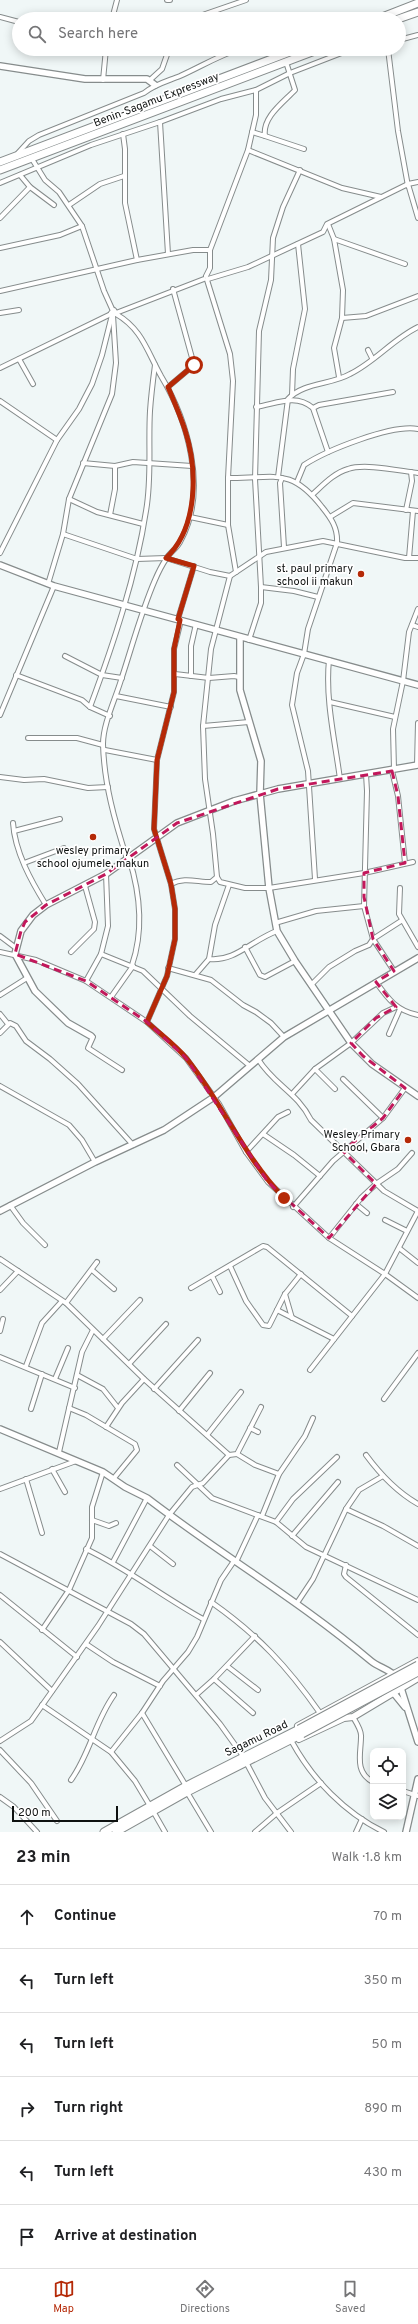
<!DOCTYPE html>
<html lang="en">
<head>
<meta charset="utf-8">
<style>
  body { margin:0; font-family:Overpass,sans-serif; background:#f2f2f2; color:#202124 }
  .controls { position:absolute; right:12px; bottom:12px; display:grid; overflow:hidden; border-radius:8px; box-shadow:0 2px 10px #0003 }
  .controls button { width:36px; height:36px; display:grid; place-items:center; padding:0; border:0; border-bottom:1px solid #e0e0e0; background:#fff; color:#202124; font:20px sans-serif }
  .scale { position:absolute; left:12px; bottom:10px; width:106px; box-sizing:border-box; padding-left:4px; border:2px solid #0e1110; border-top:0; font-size:11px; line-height:14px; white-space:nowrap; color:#0e1110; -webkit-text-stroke:3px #fff; paint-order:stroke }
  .stop { position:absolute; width:12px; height:12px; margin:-9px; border:3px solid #b52907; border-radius:50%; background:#fff }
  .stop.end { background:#b52907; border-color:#fff; box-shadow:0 1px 4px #0008 }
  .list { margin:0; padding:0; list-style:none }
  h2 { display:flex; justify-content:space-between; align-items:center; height:52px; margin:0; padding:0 16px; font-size:17px }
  h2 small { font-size:13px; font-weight:400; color:#757577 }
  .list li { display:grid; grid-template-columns:26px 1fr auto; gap:12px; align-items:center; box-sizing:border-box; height:64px; padding:0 16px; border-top:1px solid #e0e0e0 }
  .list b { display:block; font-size:15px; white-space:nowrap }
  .list em { font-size:13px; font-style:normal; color:#757577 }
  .icon { flex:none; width:22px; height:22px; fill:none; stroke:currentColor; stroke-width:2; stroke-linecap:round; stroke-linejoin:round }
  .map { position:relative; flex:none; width:418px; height:1832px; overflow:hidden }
  .search { position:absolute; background:#fff; box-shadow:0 2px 10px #0003; left:12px; right:12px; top:12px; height:44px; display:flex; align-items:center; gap:10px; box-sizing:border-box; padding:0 14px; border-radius:22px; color:#757577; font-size:15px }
  .sheet { height:436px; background:#fff }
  nav { display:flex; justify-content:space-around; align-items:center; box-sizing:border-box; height:56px; border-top:1px solid #e0e0e0; background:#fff; font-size:11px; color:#757577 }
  nav a { display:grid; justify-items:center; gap:2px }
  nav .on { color:#b52907 }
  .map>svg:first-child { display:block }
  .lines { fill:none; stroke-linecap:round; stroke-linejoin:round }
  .street-casing { stroke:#868c8c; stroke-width:6 }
  .secondary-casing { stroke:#868c8c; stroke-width:8 }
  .primary-casing { stroke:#868c8c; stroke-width:8 }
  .highway-casing { stroke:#868c8c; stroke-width:9 }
  .street { stroke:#fff; stroke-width:4 }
  .secondary { stroke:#fff; stroke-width:5.5 }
  .primary { stroke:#fff; stroke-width:6 }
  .highway { stroke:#fff; stroke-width:7 }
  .highway-bridge-casing { stroke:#868c8c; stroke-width:9; stroke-linecap:butt }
  .highway-bridge { stroke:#fff; stroke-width:7 }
  .route { stroke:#b52907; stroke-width:5 }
  .marked { fill:none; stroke:#c2185b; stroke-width:3; stroke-dasharray:8 5; stroke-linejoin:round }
  .poi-dot { fill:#b52907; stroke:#fff; stroke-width:1.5 }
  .labels { text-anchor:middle; stroke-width:3.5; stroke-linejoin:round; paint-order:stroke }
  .street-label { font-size:11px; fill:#0e1110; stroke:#fff }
  .poi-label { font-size:11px; fill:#0e1110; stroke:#fff; text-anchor:end }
</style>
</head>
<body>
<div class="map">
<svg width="418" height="1832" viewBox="0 0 418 1832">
  <rect width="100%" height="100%" fill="#f0f7f7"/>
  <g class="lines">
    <g class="street-casing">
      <g id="street">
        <path d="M167 0H170"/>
        <path d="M0 17 19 22"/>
        <path d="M112 19 117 0"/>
        <path d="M191 19 246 0"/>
        <path d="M399 40 418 35"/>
        <path d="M388 49 398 131 408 186"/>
        <path d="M103 80 106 49"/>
        <path d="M150 80 162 69 169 49"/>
        <path d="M160 122 168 254"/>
        <path d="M252 132 265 136C262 117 284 102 295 90L286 62"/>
        <path d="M123 134 125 149V203L137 260"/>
        <path d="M265 136 304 149"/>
        <path d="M248 150 342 188 381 197"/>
        <path d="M18 153 29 141 39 135 144 93C155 84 168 81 180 76 200 67 218 56 239 49"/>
        <path d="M32 159 45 180 59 192 82 226 104 291 113 311"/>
        <path d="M20 175 30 187 54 205"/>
        <path d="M0 183 91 145 160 122 221 99 256 90 290 73 352 49"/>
        <path d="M408 184 418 182"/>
        <path d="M69 205 100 184 124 176"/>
        <path d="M0 218 30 187"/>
        <path d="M328 224 334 239 343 290 342 318 334 348 339 377"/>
        <path d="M334 239 405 264"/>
        <path d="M0 248 60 235 82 226"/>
        <path d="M206 276 210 268V250L248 150 256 115V90"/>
        <path d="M208 279 248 267 323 232 327 224 408 184 418 218"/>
        <path d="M207 280 230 354 233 381 228 478V525L236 572"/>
        <path d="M0 291 137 260 193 250H210"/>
        <path d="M0 313 19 310"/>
        <path d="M116 313 204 279"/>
        <path d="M116 314C142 329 147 351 161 376 188 421 208 490 181 540 178 548 170 552 166 559 162 565 158 573 155 580 141 612 132 647 121 680 115 700 103 724 103 744 104 784 115 822 127 859"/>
        <path d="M342 318 366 316 418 296"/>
        <path d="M368 350 372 358"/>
        <path d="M19 359 33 384"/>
        <path d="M0 368 111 314"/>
        <path d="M168 387 194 365 173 289"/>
        <path d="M292 395 293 369 305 309 298 244"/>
        <path d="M0 401 57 440"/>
        <path d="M256 407C276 404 295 393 313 408L319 405 393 392"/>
        <path d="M313 408 328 452"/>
        <path d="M83 463 115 466 133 462 192 466"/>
        <path d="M278 477 288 399C304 382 331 385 350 374 375 362 393 339 418 327"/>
        <path d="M228 478C274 479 290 466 322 507 331 518 338 528 337 543L308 629 304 654 297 673 292 705 308 771 315 879"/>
        <path d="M282 478 280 483 284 547"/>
        <path d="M297 482 304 465C327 450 392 424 418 429"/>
        <path d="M313 494C323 485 334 473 348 469 365 463 400 471 418 473"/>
        <path d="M69 499 97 512 143 524"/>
        <path d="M406 510 412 481 411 472"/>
        <path d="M110 515 115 489V466"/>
        <path d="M190 517 228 525"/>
        <path d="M330 517 353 503 418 511"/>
        <path d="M63 534 137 559 166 558 210 572 230 576 266 552 323 541 405 558H418"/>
        <path d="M0 553 57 440 79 409 92 384 102 355 112 315"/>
        <path d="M409 558 413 511"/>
        <path d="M230 576 211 649 203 726 205 779 213 834 217 877 220 882 245 888H269L364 873 413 862"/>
        <path d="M48 584 63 534 69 499 112 394 116 363 113 315 111 313 114 310 116 313 113 315"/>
        <path d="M261 587 294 591 318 597"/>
        <path d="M178 619 194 566"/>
        <path d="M412 625 418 627"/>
        <path d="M249 640 261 603V587L255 479 259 331 271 280 273 238 283 207 300 170"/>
        <path d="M65 656 102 675 122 678"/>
        <path d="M329 660C325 699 335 741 340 779"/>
        <path d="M175 674 209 678 234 676 239 677"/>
        <path d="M16 675 82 700 90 707 110 716"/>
        <path d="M191 676V646L196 624"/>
        <path d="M116 696 171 707"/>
        <path d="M330 702 395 717"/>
        <path d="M90 707C113 645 136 577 146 511 152 478 148 444 150 411 151 396 153 380 155 365"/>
        <path d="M0 715 54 586"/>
        <path d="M203 726 249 722"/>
        <path d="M28 738H77L103 745"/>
        <path d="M105 750 157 760"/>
        <path d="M417 765 418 723"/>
        <path d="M394 769 393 729 403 681 409 632 418 609"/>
        <path d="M392 771 398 796 405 863"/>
        <path d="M366 774 367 791 364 906 373 939 394 971"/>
        <path d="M0 777 24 780 44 779 88 788 108 787"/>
        <path d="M13 823C15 852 31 881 46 905"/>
        <path d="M14 831 60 819"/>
        <path d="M129 858C140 893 144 930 132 965"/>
        <path d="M24 863 64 848"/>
        <path d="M171 884C184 877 197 882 211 882L217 877"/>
        <path d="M400 888 399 914 418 947"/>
        <path d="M275 923 316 911 364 906"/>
        <path d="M0 936 16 948"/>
        <path d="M245 947 260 975 265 977 295 961"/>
        <path d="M0 952 36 960 86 981 147 1022 186 1058 219 1104 246 1152 268 1182 329 1238 385 1274 418 1298"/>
        <path d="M71 952 94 929 95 922 85 886"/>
        <path d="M101 954 143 971 190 1016 250 1066"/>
        <path d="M209 959C235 962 252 940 277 931"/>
        <path d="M168 968 211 980 243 1005 256 1012 271 1023 284 1037"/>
        <path d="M196 974 209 959 215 925 229 885"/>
        <path d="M86 981 101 954 108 926 106 874"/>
        <path d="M376 982C388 999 397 1011 418 1015"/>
        <path d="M311 985 329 967 355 951 369 945 373 939 401 921"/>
        <path d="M0 995 27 978"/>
        <path d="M111 997 133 966"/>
        <path d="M0 1014 8 1024"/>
        <path d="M147 1022 167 976 175 939V909L171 884 154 829 157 760 174 692V649L181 620"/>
        <path d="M0 1033 10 1023 16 1026 26 1041 50 1059 78 1084 133 1145"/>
        <path d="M389 1034 400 1009"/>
        <path d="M91 1036 93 1037 88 1048 122 1070"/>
        <path d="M258 1059C274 1085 297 1092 311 1120L384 1191 418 1211"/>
        <path d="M315 1069 335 1089"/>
        <path d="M343 1079 383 1118"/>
        <path d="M0 1086 69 1125 82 1140 95 1162"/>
        <path d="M292 1094 315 1069 351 1043 383 1013 396 1007"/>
        <path d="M263 1134 294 1155 320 1176"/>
        <path d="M246 1152 278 1117 288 1112"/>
        <path d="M356 1204 367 1213"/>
        <path d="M10 1205 23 1223 45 1245"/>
        <path d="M293 1207 333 1161 383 1118 405 1088"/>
        <path d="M385 1220 407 1231"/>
        <path d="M329 1238 361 1198 376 1184 398 1169 412 1153"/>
        <path d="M399 1248 418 1263"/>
        <path d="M0 1259 66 1303 144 1379 229 1455"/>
        <path d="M230 1266 246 1301 263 1325 269 1326 277 1310 334 1339"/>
        <path d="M92 1270 114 1289"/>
        <path d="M212 1276 220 1292"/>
        <path d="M191 1288 263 1246 267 1247 352 1316"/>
        <path d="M0 1290 18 1271"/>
        <path d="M285 1294 292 1318"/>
        <path d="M66 1303 97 1262"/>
        <path d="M277 1310 285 1294 301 1274"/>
        <path d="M0 1331 3 1319"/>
        <path d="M103 1339 140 1300"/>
        <path d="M0 1357 75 1388"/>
        <path d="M129 1364 166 1324"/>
        <path d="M26 1366 42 1323 62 1301"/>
        <path d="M310 1370 385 1274 418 1211"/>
        <path d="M77 1375 103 1389 118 1408"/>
        <path d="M55 1379 68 1348"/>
        <path d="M154 1389 198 1340"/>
        <path d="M384 1399 418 1353"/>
        <path d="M69 1408 86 1415 135 1444 137 1450 114 1478"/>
        <path d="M31 1409 42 1374"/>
        <path d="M179 1411 210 1373"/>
        <path d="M106 1427 122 1403 144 1379"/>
        <path d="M250 1428 258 1432"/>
        <path d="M207 1435 241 1392"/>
        <path d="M59 1452 82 1352 93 1330"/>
        <path d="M237 1454 255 1465 279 1474"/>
        <path d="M366 1455C380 1474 397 1492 418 1504"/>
        <path d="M177 1465 212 1498 276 1522 306 1547 418 1600"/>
        <path d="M52 1469 65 1492"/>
        <path d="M26 1479 42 1533"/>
        <path d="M0 1489 76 1461"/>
        <path d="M346 1509 383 1526 418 1546"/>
        <path d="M262 1516 279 1474 305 1436 313 1418"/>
        <path d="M92 1520 109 1526 116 1523"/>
        <path d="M276 1522 293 1499 337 1457"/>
        <path d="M292 1536 338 1482"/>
        <path d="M150 1546 173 1564"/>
        <path d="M86 1549C128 1569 163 1597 203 1619"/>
        <path d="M0 1554 131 1624 144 1634 220 1724 243 1756"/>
        <path d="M113 1562 147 1498"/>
        <path d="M236 1562 258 1515"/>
        <path d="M346 1565 344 1574 346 1577 418 1635"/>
        <path d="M0 1595 77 1657"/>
        <path d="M211 1602C258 1635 287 1666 320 1713"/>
        <path d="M297 1603 313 1579 346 1509 359 1490 383 1476"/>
        <path d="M42 1630 69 1590 92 1538V1507L103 1472"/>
        <path d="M0 1642 52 1691"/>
        <path d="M86 1644 113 1662 160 1686"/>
        <path d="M227 1666 258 1690"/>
        <path d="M214 1679 253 1713"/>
        <path d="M196 1695 214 1679 255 1636"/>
        <path d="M42 1705 111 1752 135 1781 150 1806"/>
        <path d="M142 1713 186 1786"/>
        <path d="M353 1717C356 1722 362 1731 361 1737 361 1753 354 1772 373 1782"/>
        <path d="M0 1741 31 1721 98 1626 169 1515 192 1487 203 1483 229 1455 237 1454 261 1407"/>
        <path d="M292 1742C313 1780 345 1813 384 1832"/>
        <path d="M0 1750 31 1783 57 1821"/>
        <path d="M111 1752 142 1713 163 1681 188 1652 197 1637 221 1580 234 1561"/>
        <path d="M246 1762 265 1798 291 1832"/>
        <path d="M71 1780C90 1754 95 1721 114 1695"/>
        <path d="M403 1791 418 1796"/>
        <path d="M187 1792 211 1832"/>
        <path d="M0 1797 14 1807 37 1832"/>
        <path d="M153 1811 165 1832"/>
        <path d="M255 1832 277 1813 321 1783"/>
        <path d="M356 1832 362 1819"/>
      </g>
    </g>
    <g class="secondary-casing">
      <g id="secondary">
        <path d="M0 66 85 79H147L155 85"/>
        <path d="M0 565 54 586 418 685"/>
        <path d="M240 637V690L261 761 260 794 269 888 277 931 295 961 351 1043 372 1064 418 1096"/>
        <path d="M91 1036 68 1023 35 991 15 954 21 931 33 915 46 905 106 874 177 823 234 801 278 789 418 765"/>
        <path d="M0 1211 95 1162 164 1130 214 1097 284 1037 418 958"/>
        <path d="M0 1429 103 1472 125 1487 147 1498C220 1554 300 1601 371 1661 378 1667 391 1670 396 1677"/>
        <path d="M400 1685 418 1742"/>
        <path d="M392 1691 405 1707"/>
        <path d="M406 1832 418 1779"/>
      </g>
    </g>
    <g class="primary-casing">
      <g id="primary">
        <path d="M298 1726 418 1661"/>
        <path d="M299 1739 344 1718 353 1717 418 1678"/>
      </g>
    </g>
    <g class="highway-casing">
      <g id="highway">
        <path d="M377 19 418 3"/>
        <path d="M398 19 418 12"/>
        <path d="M0 162 298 49"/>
        <path d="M0 170 320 49"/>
        <path d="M104 1832 186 1786 299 1729"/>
        <path d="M116 1832 187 1792 302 1734"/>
      </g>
    </g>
    <use href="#street" class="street"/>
    <use href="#secondary" class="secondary"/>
    <use href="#primary" class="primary"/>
    <use href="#highway" class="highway"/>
    <g class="highway-bridge-casing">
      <g id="highway-bridge">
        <path d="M299 1729 418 1665"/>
        <path d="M302 1734 418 1672"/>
      </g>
    </g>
    <use href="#highway-bridge" class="highway-bridge"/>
  </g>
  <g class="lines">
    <path class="route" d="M194 365 168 387C174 401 180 415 185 430 198 470 198 528 166 558L194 566 178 619 180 620 174 649V692L157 760 154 829 171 884 175 909V939L167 976 147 1022C160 1034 176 1045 187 1059 223 1104 244 1157 284 1198"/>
  </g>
  <path class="marked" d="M392 771 398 796 405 863 364 873V897L373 939 394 971 376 982 396 1007 376 1018 351 1043 363 1056 405 1088 383 1118 343 1151 376 1184 329 1238 268 1182 186 1058 147 1022 86 981 15 954 21 931 25 922 46 905 106 874 177 823 278 789Z"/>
  <g class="poi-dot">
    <circle cx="361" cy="574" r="4"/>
    <circle cx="93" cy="837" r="4"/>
    <circle cx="408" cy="1140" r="4"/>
  </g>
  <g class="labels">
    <g class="street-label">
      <text transform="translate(156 99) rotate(-21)" y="4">Benin-Sagamu Expressway</text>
      <text transform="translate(256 1738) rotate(-26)" y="4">Sagamu Road</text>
    </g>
    <g class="poi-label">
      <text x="353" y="572">st. paul primary<tspan x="353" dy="13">school ii makun</tspan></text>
      <text x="93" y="854" text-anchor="middle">wesley primary<tspan x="93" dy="13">school ojumele, makun</tspan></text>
      <text x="400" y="1138">Wesley Primary<tspan x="400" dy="13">School, Gbara</tspan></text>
    </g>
  </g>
</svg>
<div class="controls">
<button><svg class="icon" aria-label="locate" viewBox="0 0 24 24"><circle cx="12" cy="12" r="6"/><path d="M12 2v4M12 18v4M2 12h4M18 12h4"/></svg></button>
<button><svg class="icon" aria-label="layers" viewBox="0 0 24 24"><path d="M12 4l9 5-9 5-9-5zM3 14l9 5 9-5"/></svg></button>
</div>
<div class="scale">200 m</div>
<div class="stop" style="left:194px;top:365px"></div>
<div class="stop end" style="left:284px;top:1198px"></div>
<div class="search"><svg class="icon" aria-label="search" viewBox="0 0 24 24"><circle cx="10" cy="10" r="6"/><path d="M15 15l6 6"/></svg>Search here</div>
</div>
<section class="sheet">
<h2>23 min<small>Walk · 1.8 km</small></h2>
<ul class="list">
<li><svg class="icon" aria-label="ahead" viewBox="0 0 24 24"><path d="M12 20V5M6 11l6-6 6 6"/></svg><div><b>Continue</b></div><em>70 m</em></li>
<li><svg class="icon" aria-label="left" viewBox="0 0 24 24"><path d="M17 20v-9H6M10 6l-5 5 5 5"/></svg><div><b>Turn left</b></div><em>350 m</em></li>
<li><svg class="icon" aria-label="left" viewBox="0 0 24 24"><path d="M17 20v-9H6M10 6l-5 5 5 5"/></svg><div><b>Turn left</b></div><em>50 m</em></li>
<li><svg class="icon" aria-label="right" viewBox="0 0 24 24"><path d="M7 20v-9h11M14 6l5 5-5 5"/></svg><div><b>Turn right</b></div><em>890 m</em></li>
<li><svg class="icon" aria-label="left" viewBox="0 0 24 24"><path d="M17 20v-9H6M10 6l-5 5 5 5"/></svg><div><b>Turn left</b></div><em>430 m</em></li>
<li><svg class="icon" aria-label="arrive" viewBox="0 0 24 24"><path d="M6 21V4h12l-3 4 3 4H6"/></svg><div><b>Arrive at destination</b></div></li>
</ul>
</section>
<nav>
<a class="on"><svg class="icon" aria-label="map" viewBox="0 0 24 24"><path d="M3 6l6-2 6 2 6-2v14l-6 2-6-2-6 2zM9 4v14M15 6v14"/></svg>Map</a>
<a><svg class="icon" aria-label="directions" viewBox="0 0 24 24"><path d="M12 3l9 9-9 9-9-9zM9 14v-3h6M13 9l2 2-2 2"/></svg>Directions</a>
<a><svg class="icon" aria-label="saved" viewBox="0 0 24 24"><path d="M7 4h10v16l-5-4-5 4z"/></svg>Saved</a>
</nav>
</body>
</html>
